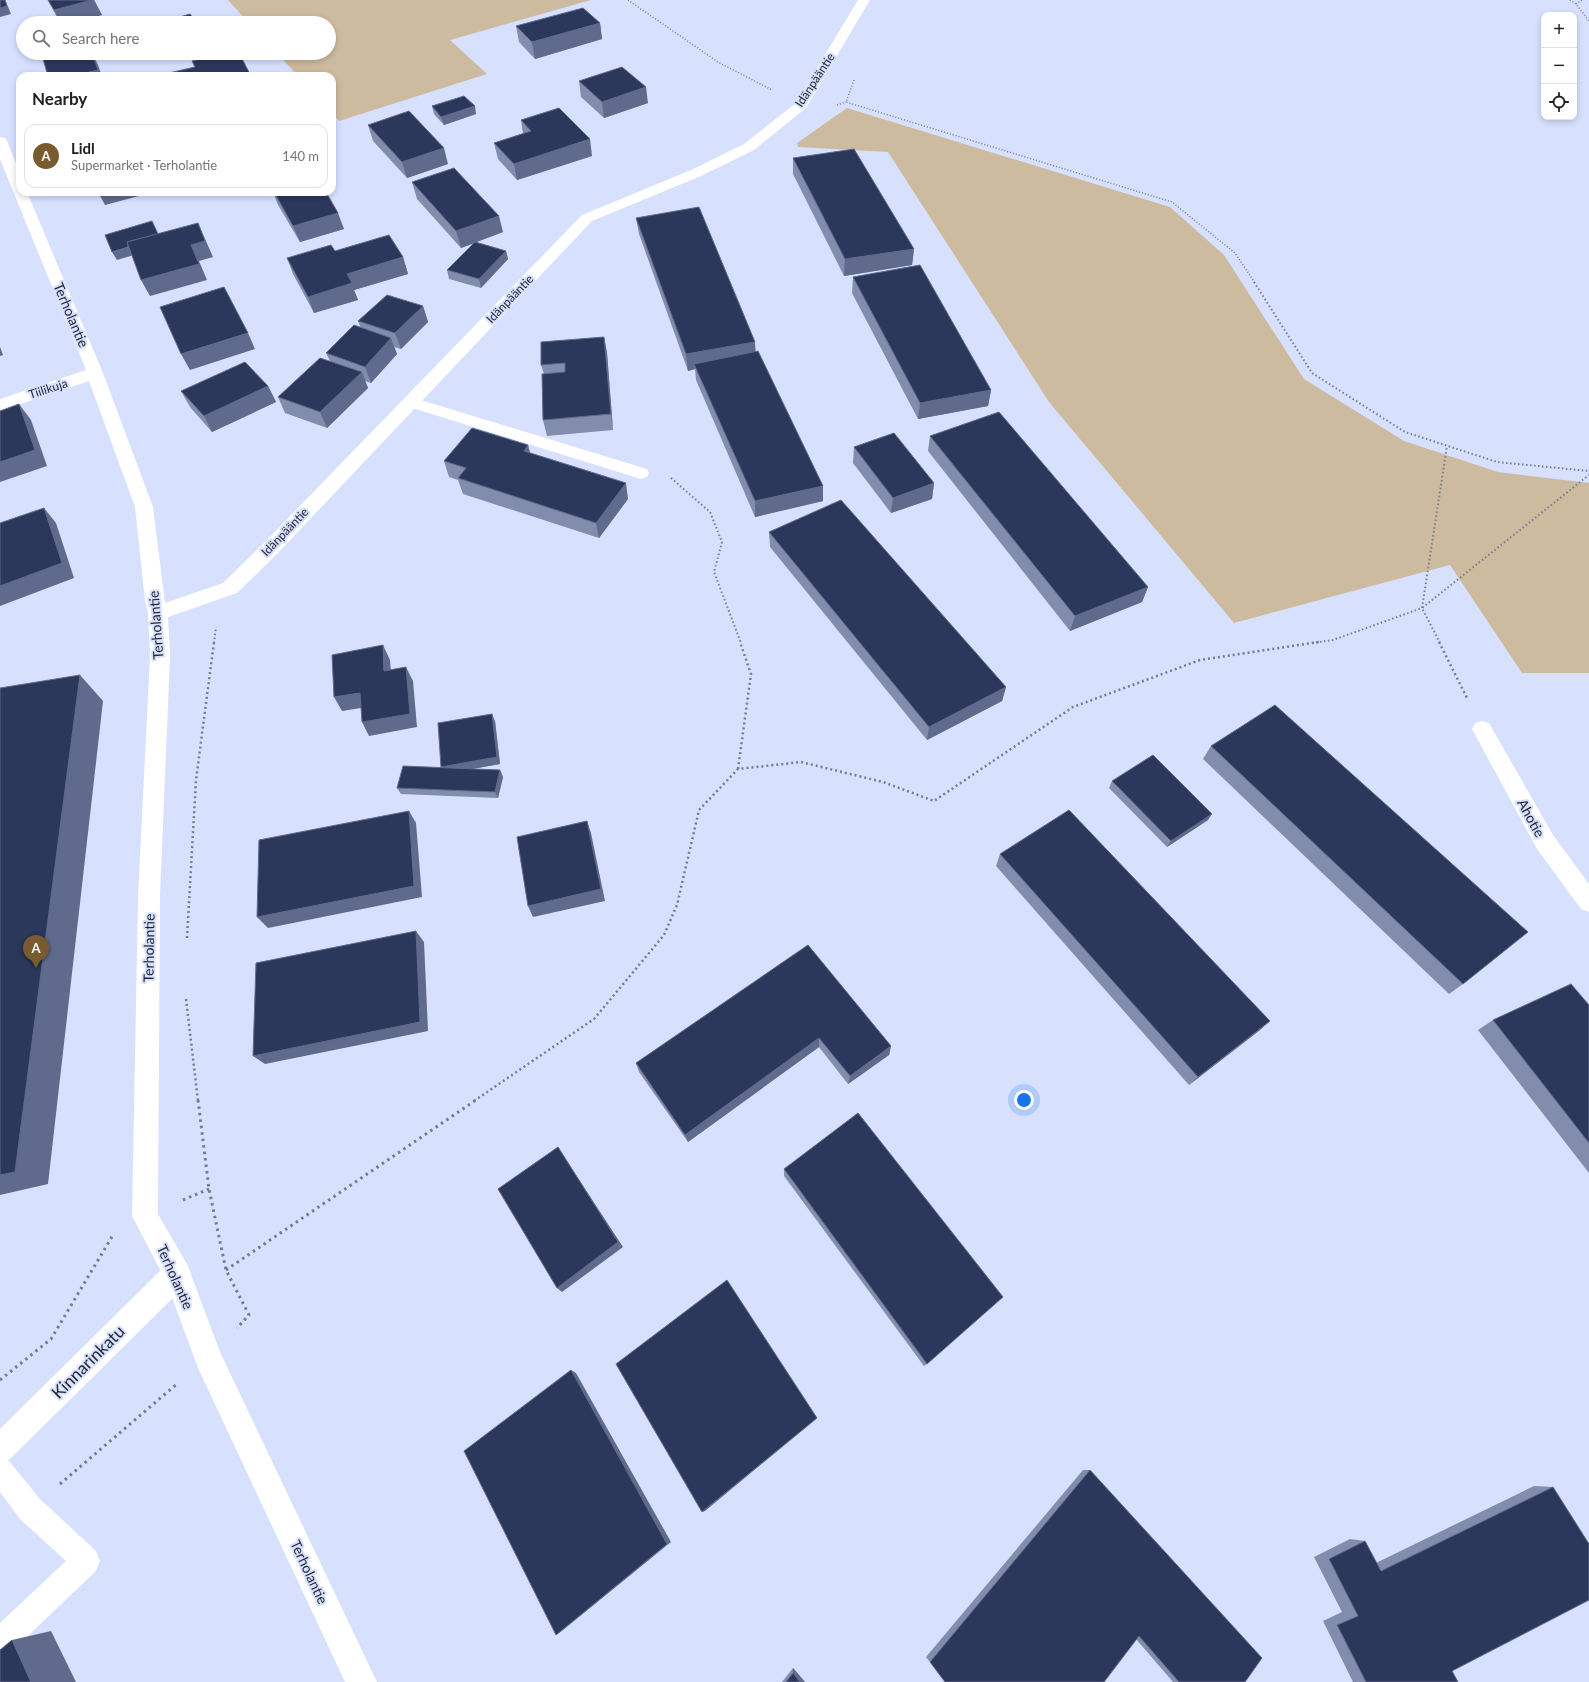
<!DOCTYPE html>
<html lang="en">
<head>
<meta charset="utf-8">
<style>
  body { margin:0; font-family:Lato,sans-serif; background:#f6f6f6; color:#202124 }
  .controls { position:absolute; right:12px; top:12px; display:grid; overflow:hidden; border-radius:8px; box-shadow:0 2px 6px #0003 }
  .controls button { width:36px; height:36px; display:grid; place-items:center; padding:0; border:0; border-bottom:1px solid #e0e0e0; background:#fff; color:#202124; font:20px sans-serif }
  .you { position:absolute; left:1024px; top:1100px; width:14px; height:14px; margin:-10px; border:3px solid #fff; border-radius:50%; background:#1a73e8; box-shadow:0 0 0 6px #1a73e833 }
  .badge { display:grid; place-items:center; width:26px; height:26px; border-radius:50%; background:#785c2f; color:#fff; font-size:13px; font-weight:700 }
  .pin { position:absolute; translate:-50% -33px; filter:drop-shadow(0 1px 2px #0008) }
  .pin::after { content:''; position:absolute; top:21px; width:14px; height:12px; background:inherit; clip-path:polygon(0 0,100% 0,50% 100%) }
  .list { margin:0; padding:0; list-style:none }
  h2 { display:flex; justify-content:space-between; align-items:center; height:52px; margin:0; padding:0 16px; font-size:17px }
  h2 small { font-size:13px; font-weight:400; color:#757577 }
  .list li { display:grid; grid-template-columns:26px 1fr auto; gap:12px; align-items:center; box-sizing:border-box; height:64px; margin:0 8px 8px; padding:0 8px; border:1px solid #e0e0e0; border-radius:12px }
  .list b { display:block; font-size:15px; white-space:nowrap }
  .list p { margin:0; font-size:13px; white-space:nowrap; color:#757577 }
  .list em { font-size:13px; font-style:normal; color:#757577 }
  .icon { flex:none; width:22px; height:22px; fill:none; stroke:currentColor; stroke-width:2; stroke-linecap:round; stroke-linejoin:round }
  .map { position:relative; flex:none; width:1589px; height:1682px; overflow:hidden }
  .search { position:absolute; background:#fff; box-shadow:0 2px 6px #0003; left:16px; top:16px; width:320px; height:44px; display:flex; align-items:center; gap:10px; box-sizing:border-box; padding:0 14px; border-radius:22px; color:#757577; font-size:15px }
  .panel { position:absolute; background:#fff; box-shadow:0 2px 6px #0003; left:16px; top:72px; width:320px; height:124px; border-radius:12px }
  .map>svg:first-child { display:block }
  .green { fill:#cdbba0 }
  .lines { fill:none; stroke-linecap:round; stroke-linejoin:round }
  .path-far3 { stroke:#757c8f; stroke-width:1.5; stroke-dasharray:1 2; stroke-linecap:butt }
  .path-far2 { stroke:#757c8f; stroke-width:2; stroke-dasharray:1.5 2.5; stroke-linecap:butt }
  .path-far1 { stroke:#757c8f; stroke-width:2.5; stroke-dasharray:2 3; stroke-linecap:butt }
  .path { stroke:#757c8f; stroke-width:3; stroke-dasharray:2.5 4; stroke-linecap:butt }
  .lane { fill:#fff; fill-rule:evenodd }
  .street { fill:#fff; fill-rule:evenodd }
  .secondary { fill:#fff; fill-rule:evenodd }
  .wall { fill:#828cad }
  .shaded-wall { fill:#5f6a8d }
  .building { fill:#2c375c; stroke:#5f6a8d }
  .labels { text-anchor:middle; stroke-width:4; stroke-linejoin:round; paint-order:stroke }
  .far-street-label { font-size:12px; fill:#1e222c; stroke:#d7e1fe }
  .street-label { font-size:14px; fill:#1e222c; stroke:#d7e1fe }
  .near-street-label { font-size:17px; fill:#1e222c; stroke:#d7e1fe }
</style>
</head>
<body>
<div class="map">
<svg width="1589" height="1682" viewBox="0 0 1589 1682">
  <rect width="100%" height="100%" fill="#d7e1fe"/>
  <g class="green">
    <path d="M228 0H591L450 40 487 74 339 121 332 113V76H298L277 53H329V23H249Z"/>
    <path d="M847 108 1170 207 1224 255 1304 379 1404 441 1498 472 1589 483V673H1522L1450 565 1234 623 1049 402 888 152 798 147 797 143Z"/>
  </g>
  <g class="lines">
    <g class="path-far3">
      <path d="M628 0 718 62 772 90"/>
      <path d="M1570 0 1576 4 1589 21"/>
      <path d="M1576 4 1582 0"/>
      <path d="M854 80 846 102 1172 202 1235 253 1255 283"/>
      <path d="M837 105 846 102"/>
    </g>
    <g class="path-far2">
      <path d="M1254 282 1312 373 1405 432 1497 462 1589 471"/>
      <path d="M671 478 710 512 722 542 714 572 741 643"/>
      <path d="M214 643 216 627"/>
      <path d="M1312 643 1333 640 1422 608 1447 446"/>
      <path d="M1440 643 1422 608 1589 475"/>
    </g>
    <g class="path-far1">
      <path d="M1439 642 1468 700"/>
      <path d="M738 769 751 674 740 642"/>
      <path d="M187 938 196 780 214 642"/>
      <path d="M186 999 198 1101"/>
      <path d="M474 1101 594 1019 664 935 677 905 699 810 738 769 801 762 883 782 934 801 1073 707 1200 660 1319 642"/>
    </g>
    <g class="path">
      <path d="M198 1100 209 1189 226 1270 249 1315 237 1328"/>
      <path d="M183 1200 209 1189"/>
      <path d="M226 1270 476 1100"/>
      <path d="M0 1380 51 1339 113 1235"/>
      <path d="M60 1484 178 1383"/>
    </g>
    <g class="lane">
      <path d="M411 397 647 469 649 473 647 477 641 479 406 406 403 402 406 398Z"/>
      <path d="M0 1457 9 1461 40 1499 96 1551 100 1561 96 1571 10 1653 0 1657V1623L66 1561 20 1519 0 1492Z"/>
    </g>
    <g class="street">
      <path d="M858 0H870L806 108 754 150 701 176 592 221 277 554 237 593 168 617 170 656 160 896 158 1214 187 1264 220 1352 377 1682H345L198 1368 166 1281 132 1216 138 896 150 656 148 613 145 601 135 507 89 381 0 411V399L86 370 0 159V137L5 138 7 141 20 174V192H27L103 373 153 507 165 603 223 583 263 544 582 215 691 170 744 144 796 103Z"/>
      <path d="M1482 721 1489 723 1553 835 1589 884V912L1581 909 1537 849 1472 729 1475 723Z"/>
    </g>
    <path class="secondary" d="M177 1260 187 1264 191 1274 187 1284 10 1459 0 1464V1429L167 1264Z"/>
  </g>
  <g class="wall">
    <path d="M48 0H94L102 15 72 23H60Z"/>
    <path d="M600 23 602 39 535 59 519 42 516 26Z"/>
    <path d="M579 81 648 103 604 118 581 97Z"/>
    <path d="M432 106 476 114 444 125 434 114Z"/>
    <path d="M521 120 592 156 517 180 498 159 494 143 523 134Z"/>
    <path d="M368 125 448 164 407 178 373 141Z"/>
    <path d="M793 158 914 249 912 265 844 276 793 174Z"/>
    <path d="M412 182 503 232 476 242 506 251 508 259 481 288 449 279 447 270 475 243 461 248 417 199Z"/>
    <path d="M273 192H326L344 229 300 242 278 205Z"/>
    <path d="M636 218 756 352 823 501 755 517 696 380 695 369 688 371 639 234Z"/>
    <path d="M335 251 403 257 408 274 354 290 358 300 314 313 293 274 287 258Z"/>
    <path d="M853 277 991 390 988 406 918 419 852 293Z"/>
    <path d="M423 306 428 322 401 349 394 347 397 354 371 383 365 381 368 388 327 428 285 413 278 397 330 361 326 353 361 328 358 321Z"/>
    <path d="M604 337 607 353 613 430 547 436 543 420 544 374 541 365Z"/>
    <path d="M268 386 276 402 212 432 190 407 181 391Z"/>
    <path d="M930 436 1148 587 1142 602 1070 631 928 451Z"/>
    <path d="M528 445 530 453 628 499 599 538 463 494 458 480 449 477 444 461Z"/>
    <path d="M854 447 934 483 932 499 891 513 853 463Z"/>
    <path d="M769 532 1006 687 1002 701 927 740 770 547Z"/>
    <path d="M495 721 500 764 471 769 500 770 503 777 498 798 401 794 397 788 442 768Z"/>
    <path d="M1211 746 1463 984 1449 994 1203 759Z"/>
    <path d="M1112 781 1208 820 1167 847 1109 788Z"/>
    <path d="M1000 854 1260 1030 1189 1085 996 866Z"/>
    <path d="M808 945 891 1046 889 1055 848 1084 819 1047 688 1142 639 1072 636 1063Z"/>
    <path d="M1589 1005V1173L1478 1030 1493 1020Z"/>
    <path d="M784 1169 927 1364 924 1366 784 1176Z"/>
    <path d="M1083 1470H1090L1245 1682H1173L1136 1639 930 1662 926 1657Z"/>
    <path d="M1534 1486 1553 1487 1452 1671 1458 1682H1353L1323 1621 1342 1612 1314 1557 1350 1539 1365 1541 1376 1563Z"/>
    <path d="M793 1668 805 1682H782Z"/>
  </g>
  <g class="shaded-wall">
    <path d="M5 0 6 2 11 14 0 17V8Z"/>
    <path d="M92 0H94L102 15 72 23H61L54 10Z"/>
    <path d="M600 23 602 39 535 59 532 42Z"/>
    <path d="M92 53 98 65 102 76H72Z"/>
    <path d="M646 87 648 103 604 118 602 102Z"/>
    <path d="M475 106 476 114 444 125 441 117Z"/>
    <path d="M590 139 592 156 517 180 514 164Z"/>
    <path d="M444 148 448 164 407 178 402 162Z"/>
    <path d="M98 192H154L105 205Z"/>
    <path d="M338 213 344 229 300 242 293 226Z"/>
    <path d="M499 216 503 232 461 248 456 231Z"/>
    <path d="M198 223 213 257 199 261 207 280 150 296 141 280 191 245Z"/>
    <path d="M159 238 164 246 117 260 112 252Z"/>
    <path d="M914 249 912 265 844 276 845 259Z"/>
    <path d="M506 251 508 259 481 288 479 279Z"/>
    <path d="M403 257 408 274 354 290 358 300 314 313 308 297 347 274Z"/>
    <path d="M423 306 428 322 401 349 395 333Z"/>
    <path d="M248 333 255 349 190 370 181 354Z"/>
    <path d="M604 337 607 353 613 430 611 414Z"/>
    <path d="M391 338 397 354 371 383 365 367Z"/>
    <path d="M755 342 756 358 694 364 695 369 688 371 686 354Z"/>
    <path d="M0 347 3 355 0 356Z"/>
    <path d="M362 372 368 388 327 428 320 412Z"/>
    <path d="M268 386 276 402 212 432 204 416Z"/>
    <path d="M991 390 988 406 918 419 920 403Z"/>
    <path d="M19 404 31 420 47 466 0 482V462Z"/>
    <path d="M528 445 532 461 524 451Z"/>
    <path d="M626 483 628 499 599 538 596 523Z"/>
    <path d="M934 483 932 499 891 513 893 498Z"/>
    <path d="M823 486V501L755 517V501Z"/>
    <path d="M44 508 56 523 74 578 0 606V586Z"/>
    <path d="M1148 587 1142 602 1070 631 1075 616Z"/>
    <path d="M383 645 390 660 392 685 384 671Z"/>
    <path d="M406 667 413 681 417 727 369 736 362 722Z"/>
    <path d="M80 675 103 701 48 1184 0 1195V1175Z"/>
    <path d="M1006 687 1002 701 927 740 929 727Z"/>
    <path d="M360 693 367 707 342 711 334 697Z"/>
    <path d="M492 714 495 721 500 764 445 774 441 767Z"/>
    <path d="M500 770 503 777 498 798 495 792Z"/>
    <path d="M409 811 416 823 422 897 268 928 257 917Z"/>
    <path d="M1212 814 1208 820 1167 847 1171 841Z"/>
    <path d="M587 821 591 833 605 901 533 917 528 906Z"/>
    <path d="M416 931 424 942 428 1031 265 1064 253 1056Z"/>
    <path d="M1270 1021 1260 1030 1189 1085 1198 1077Z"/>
    <path d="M819 1038V1047L688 1142 685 1135Z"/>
    <path d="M891 1046 889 1055 848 1084 850 1076Z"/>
    <path d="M558 1147 563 1155 623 1247 562 1292 557 1288Z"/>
    <path d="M571 1370 576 1373 671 1542 563 1630 556 1635Z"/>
    <path d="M817 1418 816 1419 705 1511 702 1512Z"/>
    <path d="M51 1631 76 1682H31L12 1640Z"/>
    <path d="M793 1668 805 1682H800L793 1673Z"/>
  </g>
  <g class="building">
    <path d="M0 0H5L7 6 0 8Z"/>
    <path d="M48 0H92L54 10Z"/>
    <path d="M583 8 600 23 532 42 516 26Z"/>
    <path d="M190 14 197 23H158Z"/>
    <path d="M69 53H92L98 70 72 76H48L43 59Z"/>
    <path d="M224 53H239L251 76H160V75L195 67 192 61Z"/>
    <path d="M622 67 646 87 602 102 579 81Z"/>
    <path d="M464 96 475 106 441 117 432 106Z"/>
    <path d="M559 108 590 139 514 164 494 143 531 131 521 120Z"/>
    <path d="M409 111 444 148 402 162 368 125Z"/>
    <path d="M854 149 914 249 845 259 793 158Z"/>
    <path d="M454 168 499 216 456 231 412 182Z"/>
    <path d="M274 192H326L338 213 293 226Z"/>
    <path d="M699 207 755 342 686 354 636 218Z"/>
    <path d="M152 221 158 234 127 242 128 247 112 252 105 235Z"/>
    <path d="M198 223 205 241 191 245 199 264 141 280 127 242Z"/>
    <path d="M389 235 403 257 347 274 352 283 308 297 287 258 331 245 335 251Z"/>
    <path d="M475 242 506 251 479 279 447 270Z"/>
    <path d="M920 265 991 390 920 403 853 277Z"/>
    <path d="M224 287 248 333 181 354 160 307Z"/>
    <path d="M387 295 423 306 395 333 358 321Z"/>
    <path d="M354 325 391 338 365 367 326 353Z"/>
    <path d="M604 337 611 414 543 420 542 374 565 372V363L541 365V342Z"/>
    <path d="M758 351 823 486 755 501 694 364Z"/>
    <path d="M320 358 362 372 320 412 278 397Z"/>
    <path d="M245 362 268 386 204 416 181 391Z"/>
    <path d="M19 404 35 450 0 462V411Z"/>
    <path d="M999 412 1148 587 1075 616 930 436Z"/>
    <path d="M472 428 528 445 524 451 626 483 596 523 458 478 466 468 444 461Z"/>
    <path d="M894 433 934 483 893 498 854 447Z"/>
    <path d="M841 500 1006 687 929 727 769 532Z"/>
    <path d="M44 508 62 563 0 586V523Z"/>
    <path d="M383 645 384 671 406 667 410 714 362 722 360 693 334 697 332 655Z"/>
    <path d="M80 675 15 1172 0 1175V688Z"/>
    <path d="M1275 705 1528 932 1463 984 1211 746Z"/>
    <path d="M492 714 497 757 441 767 438 723Z"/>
    <path d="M1153 755 1212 814 1171 841 1112 781Z"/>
    <path d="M403 766 500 770 495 792 397 788Z"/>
    <path d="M1069 810 1270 1021 1198 1077 1000 854Z"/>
    <path d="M409 811 414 886 257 917 259 840Z"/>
    <path d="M587 821 601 889 528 906 517 837Z"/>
    <path d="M416 931 420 1022 253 1056 256 963Z"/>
    <path d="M808 945 891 1046 850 1076 819 1038 685 1135 636 1063Z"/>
    <path d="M1571 984 1589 1005V1143L1493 1020Z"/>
    <path d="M858 1113 1003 1297 927 1364 784 1169Z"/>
    <path d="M558 1147 618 1242 557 1288 498 1189Z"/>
    <path d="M727 1280 817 1418 702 1512 616 1364Z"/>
    <path d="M571 1370 667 1544 556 1635 464 1451Z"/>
    <path d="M1090 1470 1262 1658 1245 1682H1179L1139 1636 1104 1682H945L930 1662Z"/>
    <path d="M1553 1487 1589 1544V1600L1452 1671 1458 1682H1366L1337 1625 1358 1616 1329 1559 1365 1541 1381 1571Z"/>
    <path d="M12 1640 31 1682H0V1650Z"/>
    <path d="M793 1673 800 1682H786Z"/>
  </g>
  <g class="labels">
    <g class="far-street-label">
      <text transform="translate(815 80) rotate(-57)" y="4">Idänpääntie</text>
      <text transform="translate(510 299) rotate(-46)" y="4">Idänpääntie</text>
      <text transform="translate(48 389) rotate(-18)" y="4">Tiilikuja</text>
      <text transform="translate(285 532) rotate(-46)" y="4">Idänpääntie</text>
    </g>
    <g class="street-label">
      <text transform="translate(71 315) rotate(67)" y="5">Terholantie</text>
      <text transform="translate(156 625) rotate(-94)" y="5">Terholantie</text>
      <text transform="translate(1531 818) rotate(61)" y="5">Ahotie</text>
      <text transform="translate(149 948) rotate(-89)" y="5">Terholantie</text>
      <text transform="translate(175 1277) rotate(66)" y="5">Terholantie</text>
      <text transform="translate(309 1572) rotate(65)" y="5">Terholantie</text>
    </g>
    <g class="near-street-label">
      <text transform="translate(88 1362) rotate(-45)" y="6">Kinnarinkatu</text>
    </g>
  </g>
</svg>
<div class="controls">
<button>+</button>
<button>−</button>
<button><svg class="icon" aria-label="locate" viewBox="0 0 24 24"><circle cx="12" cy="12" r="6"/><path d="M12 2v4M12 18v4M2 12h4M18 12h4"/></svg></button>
</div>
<div class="you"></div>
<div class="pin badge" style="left:36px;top:968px">A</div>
<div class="search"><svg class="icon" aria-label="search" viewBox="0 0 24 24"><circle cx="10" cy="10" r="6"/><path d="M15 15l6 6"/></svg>Search here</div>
<section class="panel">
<h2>Nearby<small></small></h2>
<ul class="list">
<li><span class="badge">A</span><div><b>Lidl</b><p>Supermarket · Terholantie</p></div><em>140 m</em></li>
</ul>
</section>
</div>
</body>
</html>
